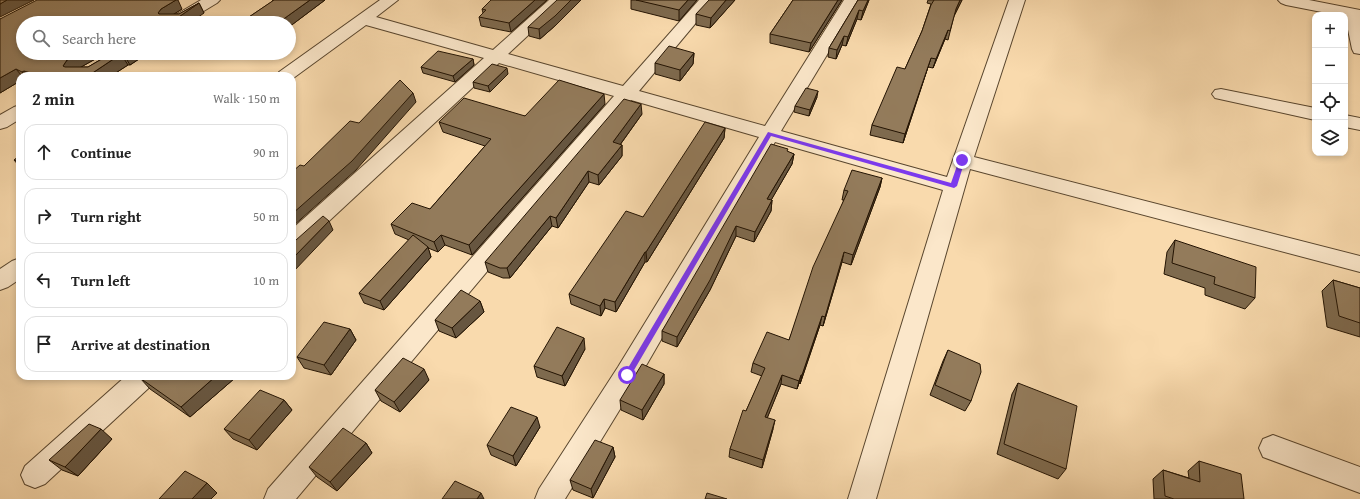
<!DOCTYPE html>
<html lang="en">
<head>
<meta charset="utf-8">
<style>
  body { margin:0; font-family:"Gentium Book Plus",serif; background:#f6f6f6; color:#222 }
  .controls { position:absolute; right:12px; top:12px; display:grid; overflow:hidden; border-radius:8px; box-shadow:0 2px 6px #0003 }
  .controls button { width:36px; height:36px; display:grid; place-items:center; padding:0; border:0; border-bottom:1px solid #e0e0e0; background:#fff; color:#222; font:20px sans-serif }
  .stop { position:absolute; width:12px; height:12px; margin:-9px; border:3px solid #7c3aed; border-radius:50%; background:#fff }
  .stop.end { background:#7c3aed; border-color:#fff; box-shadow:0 1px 4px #0008 }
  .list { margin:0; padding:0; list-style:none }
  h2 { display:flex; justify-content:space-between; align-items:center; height:52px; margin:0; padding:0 16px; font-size:17px }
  h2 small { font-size:13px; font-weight:400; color:#767676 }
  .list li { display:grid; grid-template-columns:26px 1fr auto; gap:12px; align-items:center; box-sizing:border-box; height:56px; margin:0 8px 8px; padding:0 8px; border:1px solid #e0e0e0; border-radius:12px }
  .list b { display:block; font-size:15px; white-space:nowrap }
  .list em { font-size:13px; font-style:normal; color:#767676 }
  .icon { flex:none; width:22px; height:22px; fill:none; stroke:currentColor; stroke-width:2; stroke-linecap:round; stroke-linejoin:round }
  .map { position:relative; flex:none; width:1360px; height:499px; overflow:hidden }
  .search { position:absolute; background:#fff; box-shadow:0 2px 6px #0003; left:16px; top:16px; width:280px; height:44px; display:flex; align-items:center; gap:10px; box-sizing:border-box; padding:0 14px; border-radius:22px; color:#767676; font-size:15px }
  .panel { position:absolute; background:#fff; box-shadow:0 2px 6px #0003; left:16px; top:72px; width:280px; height:308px; border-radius:12px }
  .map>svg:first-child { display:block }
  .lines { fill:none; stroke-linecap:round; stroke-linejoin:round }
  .minor-casing { stroke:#59462e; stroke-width:2 }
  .minor { fill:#fbe7ca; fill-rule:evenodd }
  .wall { fill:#7e6a4e; stroke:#241403 }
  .shaded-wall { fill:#675640; stroke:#241403 }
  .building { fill:#937b5b; stroke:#241403 }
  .route { fill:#7c3aed }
</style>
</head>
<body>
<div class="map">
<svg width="1360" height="499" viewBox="0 0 1360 499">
  <rect width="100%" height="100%" fill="#f9daad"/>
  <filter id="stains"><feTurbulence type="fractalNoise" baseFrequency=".005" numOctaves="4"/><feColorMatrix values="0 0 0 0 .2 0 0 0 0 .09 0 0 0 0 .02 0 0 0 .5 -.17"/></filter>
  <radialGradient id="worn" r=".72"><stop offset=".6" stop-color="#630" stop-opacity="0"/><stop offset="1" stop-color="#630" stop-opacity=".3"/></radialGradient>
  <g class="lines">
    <g class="minor-casing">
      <g id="minor">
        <path d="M201 0H220L217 3 184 23H165L167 20Z"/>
        <path d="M380 0H398L376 17 493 50 549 0H566L508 54 623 86 699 0H715L639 91 765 126 844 0H860L781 131 947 177 1009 0H1025L974 157 1360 256V272L970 169 876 499H848L943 190 775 142 636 383 565 499H535L539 489 618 367 759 137 631 100 296 499H264L268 489 614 96 499 63 300 248 292 250V229L484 58 366 25 292 79V76H276L279 72Z"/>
        <path d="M1278 0H1309L1360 10V54L1354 53 1352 49 1345 15H1337L1286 5 1281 3Z"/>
        <path d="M1221 89 1315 108V120L1215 98 1212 94 1215 90Z"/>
        <path d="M20 105V119L7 127 0 129V115L14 107Z"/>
        <path d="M1345 115 1360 118V130L1345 127Z"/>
        <path d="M20 258V279L8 287 0 290V269L12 261Z"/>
        <path d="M126 376H157L153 384 45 484 35 488 25 484 21 475 25 466Z"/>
        <path d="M1273 435 1360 467V493L1263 457 1259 448 1263 439Z"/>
      </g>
    </g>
    <use href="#minor" class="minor"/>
  </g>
  <g class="wall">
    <path d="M272 0H325L289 27V23H252L249 17 273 1Z"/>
    <path d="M491 0H547L511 32 481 26 479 17 483 13 482 9Z"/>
    <path d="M631 0H697L679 21 631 9Z"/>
    <path d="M735 0 710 28 696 25V14Z"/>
    <path d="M793 0H842L809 52 770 43V34Z"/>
    <path d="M858 0H869L861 20 857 19 846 46 842 45 836 59 828 57 829 48Z"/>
    <path d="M928 0H962L954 16 948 40 945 39 933 68 928 67 903 143 870 135 872 125 905 69 922 31 931 4 927 3Z"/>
    <path d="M199 3 204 13 23 53H106L81 67H88L112 53H148L130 65H128L111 76H20V81L0 93V19L182 9 174 14H179Z"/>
    <path d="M556 25 540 39 529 36 528 27Z"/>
    <path d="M694 53 693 64 680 81 655 74V63Z"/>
    <path d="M473 59 474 65 455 82 423 73 421 67Z"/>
    <path d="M508 74 490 92 474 88 473 82Z"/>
    <path d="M817 97 809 116 794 112 795 106Z"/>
    <path d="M605 104 472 255 445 245 438 252 428 248 431 257 384 310 364 303 359 293 409 240 395 234 391 224 430 209 485 146 443 132 439 122 525 116Z"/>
    <path d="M642 114 620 145H622V156L599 185 589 182 558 228 552 226 510 278H503L488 272 485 262Z"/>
    <path d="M725 128 724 138 647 262H645L616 312 605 308 601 316 571 304 569 294 643 217Z"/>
    <path d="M788 152 794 154 792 164 771 200H772L771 211 754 242 736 236 710 290 677 347 662 341V331Z"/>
    <path d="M20 156V167L14 160Z"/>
    <path d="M882 178 880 187 851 265 842 262 823 326 820 325 800 384 799 383 797 389 781 384 767 418 773 429 762 468 729 457 730 449 746 411 762 376 751 372 753 363 789 340 844 200H842L844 190Z"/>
    <path d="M1175 240 1255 298 1245 309 1205 295V288L1164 274 1167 252Z"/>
    <path d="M1333 280 1360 288V337L1327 327 1322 291Z"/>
    <path d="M480 301 484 312 456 338 439 331 435 320Z"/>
    <path d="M350 329 356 340 331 375 304 368 297 357Z"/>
    <path d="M585 349 565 386 537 377 534 366Z"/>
    <path d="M948 350 971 401 965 411 930 395 943 361Z"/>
    <path d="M664 374V384L643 420 621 410 620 400Z"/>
    <path d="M142 376H234L235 378 190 417 150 389 140 378Z"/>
    <path d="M429 380 400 412 381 401 375 390Z"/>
    <path d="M1018 383 1066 469 1058 479 997 454 1012 394Z"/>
    <path d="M284 400 292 410 257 450 233 439 224 429Z"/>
    <path d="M540 427 516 466 491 455 487 445Z"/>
    <path d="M112 439 78 476 62 470 49 460Z"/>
    <path d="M366 443 372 453 337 491 317 477 309 467Z"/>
    <path d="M613 447 615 457 593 498 573 490 570 480Z"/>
    <path d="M1199 461 1244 499H1154L1153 479 1163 470 1189 478 1188 471Z"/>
  </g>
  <g class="shaded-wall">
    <path d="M7 0H34L0 17V4Z"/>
    <path d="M176 0H178L182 9 166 19 158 13 161 9Z"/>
    <path d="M310 0H325L289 27V23H278Z"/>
    <path d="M535 0H547L511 32 509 23Z"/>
    <path d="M571 0H581L556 25 540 39 539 29Z"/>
    <path d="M688 0H697L679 21V10Z"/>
    <path d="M726 0H735L710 28 711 18Z"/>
    <path d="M838 0H842L809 52 811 43Z"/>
    <path d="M868 0H869L861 20 863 11Z"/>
    <path d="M960 0H962L953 18 956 9Z"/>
    <path d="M199 3 204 13 190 23H170Z"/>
    <path d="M859 10 857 19 846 46 848 37Z"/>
    <path d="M948 30 945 39 933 68 936 59Z"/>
    <path d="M844 36 842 45 836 59 837 50Z"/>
    <path d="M80 53H106L74 71 71 76 63 66 67 60Z"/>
    <path d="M127 53H148L130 65 124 55Z"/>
    <path d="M694 53 693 64 680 81V70Z"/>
    <path d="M121 54 128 65 111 76H88Z"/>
    <path d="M931 58 928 67 903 143 905 134Z"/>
    <path d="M473 59 474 65 455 82 453 76Z"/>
    <path d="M507 68 508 74 490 92 488 86Z"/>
    <path d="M16 69 22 76H20V81L0 93V78Z"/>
    <path d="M24 71 28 76H25L22 72Z"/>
    <path d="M818 91 817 97 809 116 810 110Z"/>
    <path d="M413 93 416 102 356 170 292 227V214Z"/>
    <path d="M604 94 605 104 472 255 469 245Z"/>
    <path d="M641 104 642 114 614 153 613 142Z"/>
    <path d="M725 128 724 138 647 262 646 252Z"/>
    <path d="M622 145V156L599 185 598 175Z"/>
    <path d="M794 154 792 164 766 209 767 199Z"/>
    <path d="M588 171 589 182 558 228 556 218Z"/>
    <path d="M882 178 880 187 851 265 853 255Z"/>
    <path d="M772 200 771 211 754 242 755 232Z"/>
    <path d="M550 216 552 226 510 278 507 268Z"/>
    <path d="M329 221 333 230 293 272 292 270V259Z"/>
    <path d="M736 226V236L710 290 677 347V337Z"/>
    <path d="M441 235 445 245 438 252 434 242Z"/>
    <path d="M428 247 431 257 384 310 380 301Z"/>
    <path d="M645 252V262L616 312 615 302Z"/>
    <path d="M844 252 842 262 823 326 825 317Z"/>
    <path d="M604 299 605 308 601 316 600 306Z"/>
    <path d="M480 301 484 312 456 338 452 328Z"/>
    <path d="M822 316 820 325 800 384 802 375Z"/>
    <path d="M350 329 356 340 331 375 324 365Z"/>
    <path d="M584 338 585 349 565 386 562 376Z"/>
    <path d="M424 369 429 380 400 412 394 402Z"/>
    <path d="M664 374V384L643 420 642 410Z"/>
    <path d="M782 375 781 384 764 426 765 417Z"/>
    <path d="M801 375 799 383 797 389 799 381Z"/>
    <path d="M216 376H234L235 378 190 417 181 407Z"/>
    <path d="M284 400 292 410 257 450 249 440Z"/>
    <path d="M537 417 540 427 516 466 513 456Z"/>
    <path d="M775 420 773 429 762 468 763 460Z"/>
    <path d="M101 429 112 439 78 476 65 467Z"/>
    <path d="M366 443 372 453 337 491 330 482Z"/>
    <path d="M613 447 615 457 593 498 591 489Z"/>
    <path d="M207 483 217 493 211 499H192Z"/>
    <path d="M481 493 484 499H477Z"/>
  </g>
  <g class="building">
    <path d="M0 0H7L0 4Z"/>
    <path d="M37 0H176L161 9 158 13 159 14H179L199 3 170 23H23V53H80L67 60 63 66 65 67H88L112 53H127L124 55 121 54 88 76H41L24 71 22 72 16 69 0 78V19Z"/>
    <path d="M274 0H310L278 23H271L249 17Z"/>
    <path d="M491 0H535L509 23 479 17 486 10 482 9Z"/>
    <path d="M557 0H571L555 16 539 29 528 27Z"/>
    <path d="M636 0H688L679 10Z"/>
    <path d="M709 0H726L711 18 696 14Z"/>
    <path d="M793 0H838L811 43 770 34Z"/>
    <path d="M858 0H868L863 11 859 10 848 37 844 36 837 50 829 48Z"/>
    <path d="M934 0H960L956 9 950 31 948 30 936 59 931 58 905 134 872 125 897 67 905 69 922 31 931 5Z"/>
    <path d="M669 46 694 53 680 70 655 63Z"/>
    <path d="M438 51 473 59 453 76 421 67Z"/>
    <path d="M492 64 507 68 488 86 473 82Z"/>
    <path d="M400 80 413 93 352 161 292 214V172L300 165 304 166 350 121 359 123Z"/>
    <path d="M559 80 604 94 469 245 441 235 434 242 391 224 412 203 430 209 491 139 439 122 464 98 525 116Z"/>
    <path d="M806 88 818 91 810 110 795 106Z"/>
    <path d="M624 99 641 104 613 142 622 145 598 175 588 171 556 218 550 216 507 268H500L485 262Z"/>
    <path d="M705 122 725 128 646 252H645L615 302 604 299 600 306 569 294 626 211 643 217Z"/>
    <path d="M771 144 788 149 787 151 794 154 767 199 772 200 755 232 736 226 710 280 677 337 662 331Z"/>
    <path d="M20 156V162L14 160Z"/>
    <path d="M852 170 882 178 853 255 844 252 825 317 822 316 802 375H801L799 381 782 375 765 417 775 420 763 460 730 449 743 410 746 411 765 368 753 363 767 332 789 340 813 267 848 191 844 190Z"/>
    <path d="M323 216 329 221 292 259V242L296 240Z"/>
    <path d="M413 235 428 247 380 301 359 293Z"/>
    <path d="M1175 240 1256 267 1255 298 1214 284 1215 277 1172 263Z"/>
    <path d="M1333 280 1360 288V323L1339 316Z"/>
    <path d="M461 290 480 301 452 328 435 320Z"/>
    <path d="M324 322 350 329 324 365 297 357Z"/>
    <path d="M557 327 584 338 562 376 534 366Z"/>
    <path d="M948 350 980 364 981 372 971 401 935 385Z"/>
    <path d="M403 358 424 369 394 402 375 390Z"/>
    <path d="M642 364 664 374 642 410 620 400Z"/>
    <path d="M142 376H216L181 407 140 378Z"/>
    <path d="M1018 383 1077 406 1066 469 1004 444Z"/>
    <path d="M260 390 284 400 249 440 224 429Z"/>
    <path d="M511 407 537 417 513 456 487 445Z"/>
    <path d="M89 424 101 429 65 467 49 460Z"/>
    <path d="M343 428 366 443 330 482 309 467Z"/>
    <path d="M595 440 613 447 591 489 570 480Z"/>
    <path d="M1199 461 1241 474 1244 499H1174L1165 496 1163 470 1200 482Z"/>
    <path d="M185 471 207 483 192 499H159Z"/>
    <path d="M455 481 481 493 477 499H442Z"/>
    <path d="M707 493 727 499H705Z"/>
  </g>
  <path class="route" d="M768 132 951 183 959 160 962 158 965 160 957 186 954 188 771 136 630 377H625V373Z"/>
  <rect width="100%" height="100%" filter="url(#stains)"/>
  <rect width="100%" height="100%" fill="url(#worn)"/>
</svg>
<div class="controls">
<button>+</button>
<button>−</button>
<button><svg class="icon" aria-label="locate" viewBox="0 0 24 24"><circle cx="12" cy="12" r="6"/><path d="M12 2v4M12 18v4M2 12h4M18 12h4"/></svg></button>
<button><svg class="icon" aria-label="layers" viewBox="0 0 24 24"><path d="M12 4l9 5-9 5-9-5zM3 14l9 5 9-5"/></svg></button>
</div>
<div class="stop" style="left:627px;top:375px"></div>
<div class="stop end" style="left:962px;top:160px"></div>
<div class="search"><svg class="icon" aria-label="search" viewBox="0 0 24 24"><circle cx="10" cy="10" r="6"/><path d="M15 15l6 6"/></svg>Search here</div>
<section class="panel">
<h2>2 min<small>Walk · 150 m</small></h2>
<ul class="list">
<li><svg class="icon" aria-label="ahead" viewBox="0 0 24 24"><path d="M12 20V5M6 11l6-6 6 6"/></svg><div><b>Continue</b></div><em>90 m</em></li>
<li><svg class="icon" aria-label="right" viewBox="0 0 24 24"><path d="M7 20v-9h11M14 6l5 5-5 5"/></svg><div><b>Turn right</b></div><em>50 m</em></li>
<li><svg class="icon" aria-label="left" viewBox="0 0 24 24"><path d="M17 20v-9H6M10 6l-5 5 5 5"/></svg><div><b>Turn left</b></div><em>10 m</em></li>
<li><svg class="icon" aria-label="arrive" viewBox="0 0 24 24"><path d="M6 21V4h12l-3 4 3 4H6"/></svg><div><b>Arrive at destination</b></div></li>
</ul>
</section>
</div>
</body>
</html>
